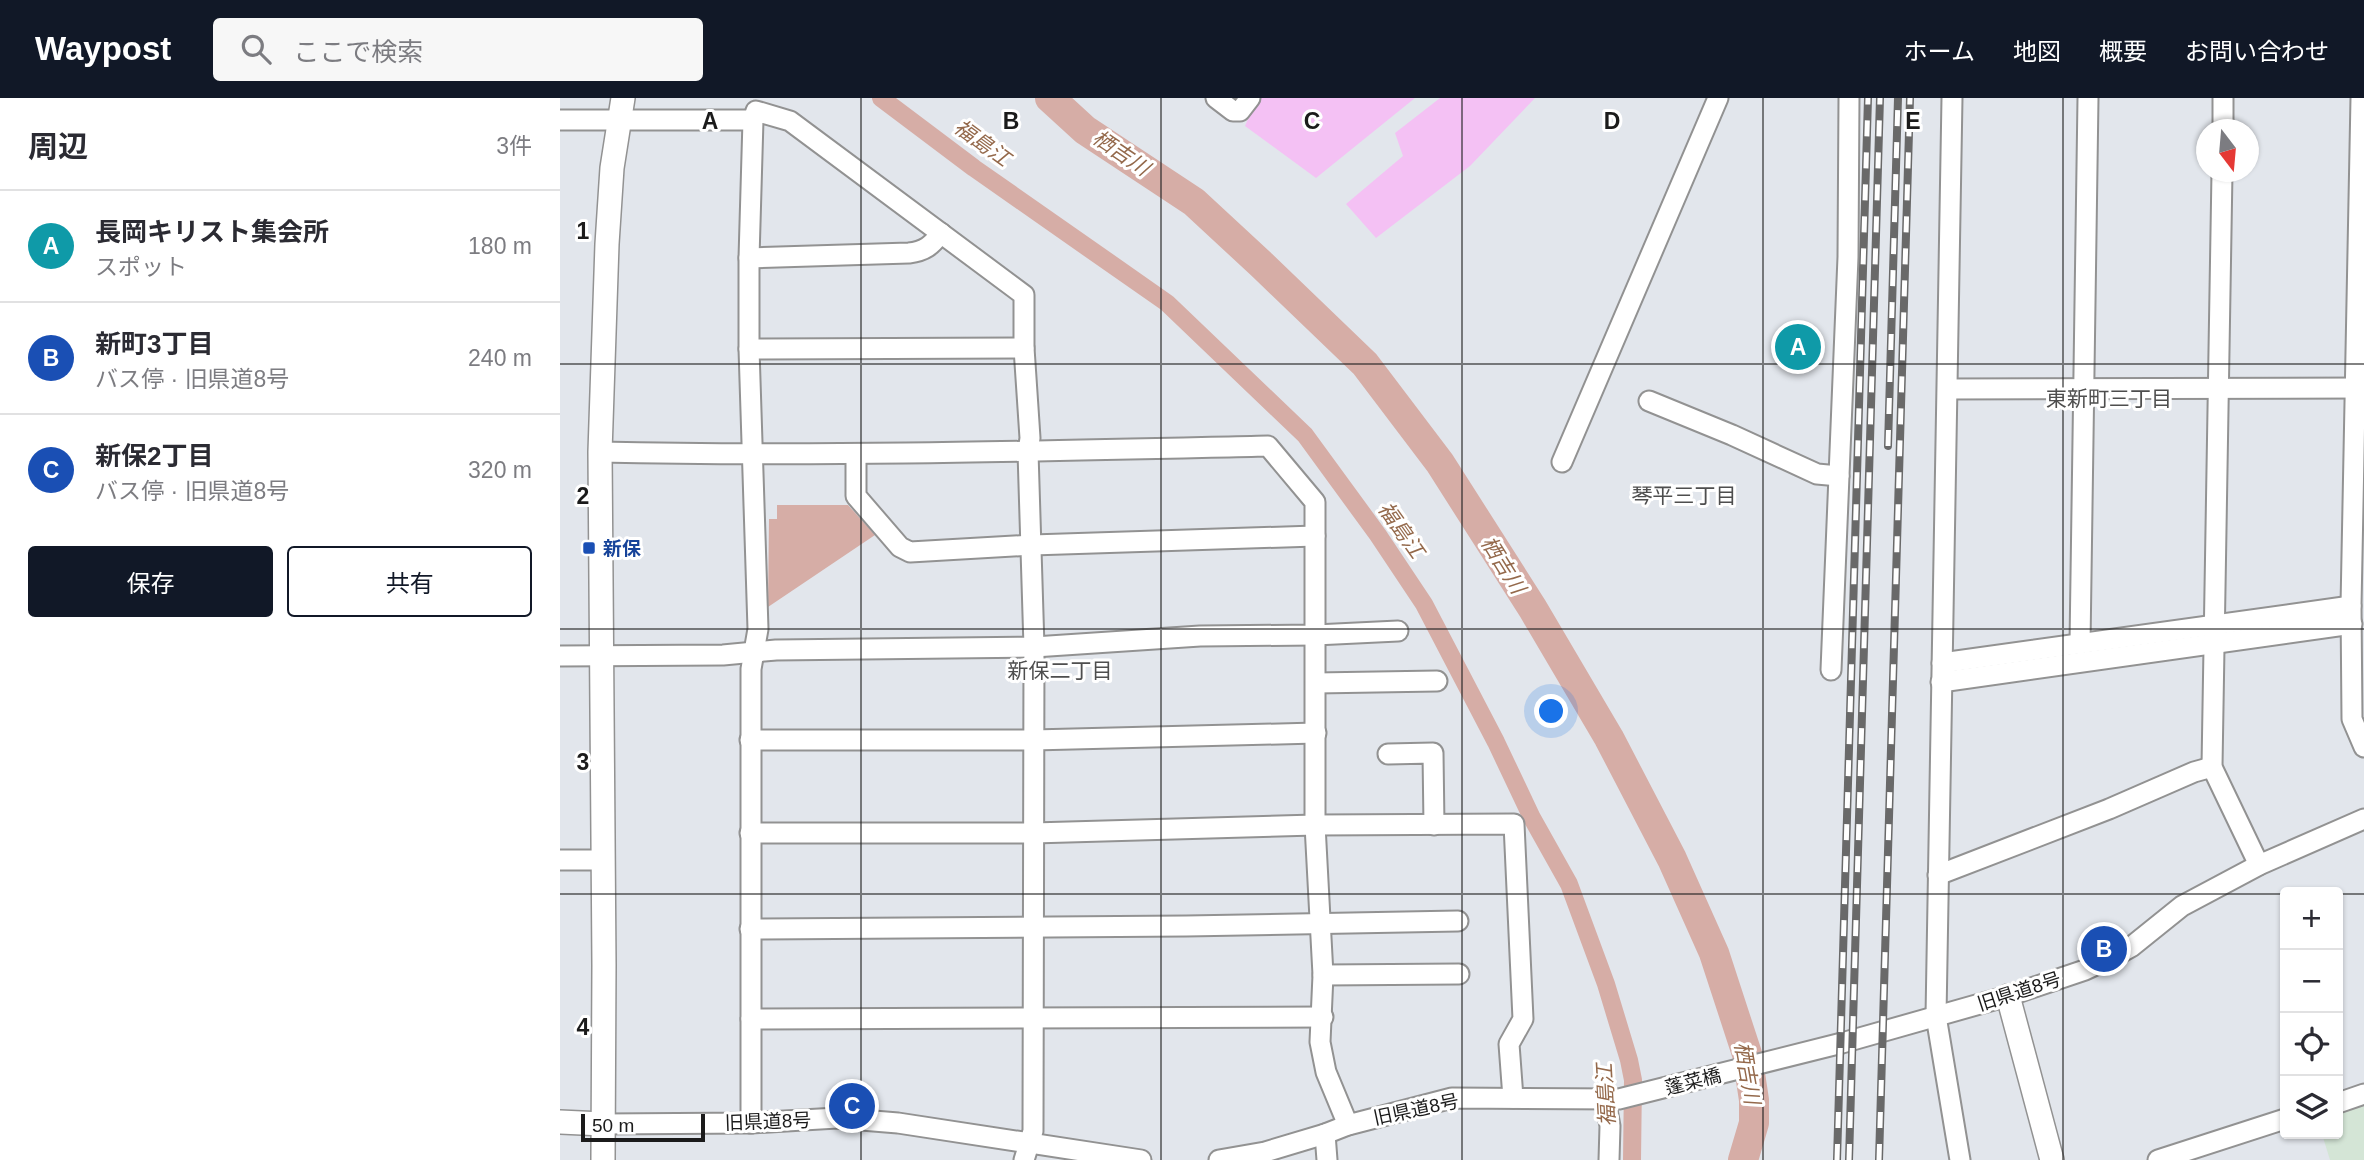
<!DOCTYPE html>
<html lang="ja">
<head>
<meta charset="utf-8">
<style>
  body { margin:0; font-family:Helvetica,"Noto Sans JP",sans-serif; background:#f7f7f7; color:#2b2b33 }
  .controls { position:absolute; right:21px; bottom:21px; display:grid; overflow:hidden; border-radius:7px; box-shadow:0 2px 5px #0004 }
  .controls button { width:63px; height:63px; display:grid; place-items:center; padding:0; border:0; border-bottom:2px solid #e1e1e2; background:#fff; color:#2b2b33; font:35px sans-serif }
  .compass { position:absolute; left:1636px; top:21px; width:63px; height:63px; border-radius:50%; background:#fff; box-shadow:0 2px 5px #0004; rotate:164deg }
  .scale { position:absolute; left:21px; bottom:18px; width:124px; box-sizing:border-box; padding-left:7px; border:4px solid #1b1b1b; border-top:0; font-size:19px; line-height:24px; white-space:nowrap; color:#1b1b1b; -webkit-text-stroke:5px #fff; paint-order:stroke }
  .you { position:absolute; left:992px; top:614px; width:24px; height:24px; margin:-18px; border:5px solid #fff; border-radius:50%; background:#1a73e8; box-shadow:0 0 0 10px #1a73e833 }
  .badge { display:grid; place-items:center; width:46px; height:46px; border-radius:50%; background:#111827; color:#fff; font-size:23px; font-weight:700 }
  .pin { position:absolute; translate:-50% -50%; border:4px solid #fff; box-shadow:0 2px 7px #0006 }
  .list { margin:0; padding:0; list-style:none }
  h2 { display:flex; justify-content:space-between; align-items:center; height:91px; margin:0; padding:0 28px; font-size:30px }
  h2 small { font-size:23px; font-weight:400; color:#7c7c81 }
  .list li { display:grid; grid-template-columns:46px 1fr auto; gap:21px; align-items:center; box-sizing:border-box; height:112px; padding:0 28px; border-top:2px solid #e1e1e2 }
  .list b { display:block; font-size:26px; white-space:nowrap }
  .list p { margin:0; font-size:23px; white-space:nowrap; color:#7c7c81 }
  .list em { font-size:23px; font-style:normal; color:#7c7c81 }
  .actions { display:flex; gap:14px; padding:21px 28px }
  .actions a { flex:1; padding:16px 0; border:2px solid #111827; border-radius:7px; text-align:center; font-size:24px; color:#111827 }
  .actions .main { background:#111827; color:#fff }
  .icon { flex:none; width:38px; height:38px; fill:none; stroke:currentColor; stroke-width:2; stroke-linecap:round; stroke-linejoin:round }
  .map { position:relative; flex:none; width:1804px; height:1062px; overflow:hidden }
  header { display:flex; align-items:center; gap:42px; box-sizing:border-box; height:98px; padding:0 35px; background:#111827; color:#fff }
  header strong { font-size:33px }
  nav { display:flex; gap:38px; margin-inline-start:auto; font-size:24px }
  .search { width:490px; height:63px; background:#f7f7f7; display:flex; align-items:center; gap:18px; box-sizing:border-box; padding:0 24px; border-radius:7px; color:#7c7c81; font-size:26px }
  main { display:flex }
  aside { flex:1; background:#fff }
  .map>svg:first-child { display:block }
  .industrial { fill:#d4e5d6 }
  .park { fill:#f4c1f4 }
  .water { fill:#d6ada6 }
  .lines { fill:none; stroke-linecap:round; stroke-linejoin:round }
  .canal { stroke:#d6ada6; stroke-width:18 }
  .river { stroke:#d6ada6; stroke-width:30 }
  .minor-casing { stroke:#929292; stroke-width:23 }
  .tertiary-casing { stroke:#929292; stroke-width:26 }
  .minor { stroke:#fff; stroke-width:19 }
  .tertiary { stroke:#fff; stroke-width:23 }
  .rail-casing { stroke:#696969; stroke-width:8 }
  .rail { stroke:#fff; stroke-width:5; stroke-dasharray:16; stroke-linecap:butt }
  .grid { fill:none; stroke:#1b1b1b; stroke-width:2; stroke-opacity:0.55 }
  .transit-dot { fill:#1a4fb4; stroke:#fff; stroke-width:2.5 }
  .labels { text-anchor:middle; stroke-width:6; stroke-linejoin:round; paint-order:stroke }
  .transit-label { font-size:19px; font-weight:bold; fill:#164399; stroke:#fff; text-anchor:start }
  .street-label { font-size:19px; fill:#1b1b1b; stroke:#fff }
  .water-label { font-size:21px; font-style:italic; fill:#94694b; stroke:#fff }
  .neighbourhood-label { font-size:21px; fill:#4e4e4e; stroke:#fff }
  .grid-label { font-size:23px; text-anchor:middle; font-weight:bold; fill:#1b1b1b; stroke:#fff; stroke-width:6; stroke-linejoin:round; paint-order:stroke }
</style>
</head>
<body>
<header>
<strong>Waypost</strong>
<div class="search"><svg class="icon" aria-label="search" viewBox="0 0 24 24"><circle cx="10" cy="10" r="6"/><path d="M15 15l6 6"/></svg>ここで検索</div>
<nav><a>ホーム</a><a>地図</a><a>概要</a><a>お問い合わせ</a></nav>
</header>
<main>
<aside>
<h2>周辺<small>3件</small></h2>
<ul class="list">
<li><span class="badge" style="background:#0f9aa8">A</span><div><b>長岡キリスト集会所</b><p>スポット</p></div><em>180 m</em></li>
<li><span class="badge" style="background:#1a4fb4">B</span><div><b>新町3丁目</b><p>バス停 · 旧県道8号</p></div><em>240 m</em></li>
<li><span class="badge" style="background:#1a4fb4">C</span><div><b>新保2丁目</b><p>バス停 · 旧県道8号</p></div><em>320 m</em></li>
</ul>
<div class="actions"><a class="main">保存</a><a>共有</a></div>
</aside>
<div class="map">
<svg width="1804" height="1062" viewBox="0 0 1804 1062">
  <rect width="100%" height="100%" fill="#e2e6ec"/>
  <path class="industrial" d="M1804 1008V1062H1770L1762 1036H1778V1015Z"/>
  <g class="park">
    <path d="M697 0H855L756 80 685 28Z"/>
    <path d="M880 0H975L910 68 816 140 786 106 843 58 835 35Z"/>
  </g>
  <path class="water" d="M217 407H288L315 437 208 509 209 421H217Z"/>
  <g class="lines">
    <path class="canal" d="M321 0 414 70 607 205 745 337 818 437 864 506 936 644 972 720 1009 786 1046 886 1069 962 1073 982 1072 1062"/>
    <path class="river" d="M490 0 525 32 634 104 702 167 805 266 880 365 973 511 1049 640 1112 761 1154 855 1187 956 1194 1002V1025L1183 1062"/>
    <g class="minor-casing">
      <g id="minor">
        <path d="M656 0 673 13H680L690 0"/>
        <path d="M1392 0 1376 918 1400 1062"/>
        <path d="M1801 0 1791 508 1792 621 1804 649"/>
        <path d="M0 22H193"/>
        <path d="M1663 32V0"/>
        <path d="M1662 74 1652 669 1699 767"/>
        <path d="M189 160 349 155C365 153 371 148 381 135"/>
        <path d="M189 251 464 250"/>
        <path d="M1388 291 1804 290"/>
        <path d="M1089 303 1172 337 1257 376 1279 378"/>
        <path d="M40 354C263 359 485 353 708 348L755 404V727L763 877 760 944 766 974 788 1027"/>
        <path d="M296 356V398L340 449 350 454 472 447 755 438"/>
        <path d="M1002 364 1158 0"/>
        <path d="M1520 546 1528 0"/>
        <path d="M0 558 163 557 216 552 474 549 640 538 755 537 838 533"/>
        <path d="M1382 565 1791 508"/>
        <path d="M1271 572 1288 159 1289 0"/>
        <path d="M1381 584 1792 526"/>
        <path d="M756 585 877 583"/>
        <path d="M190 642H473L756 635"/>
        <path d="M828 656 873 655 874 727"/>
        <path d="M190 735H473L755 727 954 726 963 921 949 946 953 1000"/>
        <path d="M0 762H43"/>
        <path d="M1378 777 1549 711 1634 674 1652 669"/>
        <path d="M190 831 626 828 898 823"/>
        <path d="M763 877 899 876"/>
        <path d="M191 921 763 919"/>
        <path d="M1045 1001 1050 1028 1049 1062"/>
        <path d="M1778 1005 1804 996"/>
        <path d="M191 1025V571L198 531 189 251V160L193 22 196 13 230 23 464 197V250L470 340 468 354 474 549 473 1033 464 1062"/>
        <path d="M43 1026 191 1025 277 1020 338 1025 581 1062"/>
        <path d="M765 1036 767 1062"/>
        <path d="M659 1062 705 1054 765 1036 788 1027 892 1000 1059 1001 1282 945 1448 898 1525 872 1553 859 1571 849 1622 808 1699 767 1804 721"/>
        <path d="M1598 1062 1725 1021"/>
      </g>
    </g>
    <g class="tertiary-casing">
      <g id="tertiary">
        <path d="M1448 898 1492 1062"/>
        <path d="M0 1024 43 1026"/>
        <path d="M43 1062 44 867 40 354 47 146 52 70 63 0"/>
      </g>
    </g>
    <use href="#minor" class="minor"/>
    <use href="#tertiary" class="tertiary"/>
    <g class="rail-casing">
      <g id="rail">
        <path d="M1328 348 1338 0"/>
        <path d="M1277 1062 1308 0"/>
        <path d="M1289 1062 1320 0"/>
        <path d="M1319 1062 1350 0"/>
      </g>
    </g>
    <use href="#rail" class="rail"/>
  </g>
  <path class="grid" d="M301 0V1062M601 0V1062M902 0V1062M1203 0V1062M1503 0V1062M0 266H1804M0 531H1804M0 796H1725M1778 796H1804"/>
  <rect class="transit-dot" x="22" y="443" width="14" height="14" rx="3.5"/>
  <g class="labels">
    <g class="transit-label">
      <text x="43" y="457">新保</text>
    </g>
    <g class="street-label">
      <text transform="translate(1459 893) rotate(-18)" y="7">旧県道8号</text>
      <text transform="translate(1133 983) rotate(-14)" y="7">蓬菜橋</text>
      <text transform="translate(856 1011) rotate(-12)" y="7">旧県道8号</text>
      <text transform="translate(208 1023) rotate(-2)" y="7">旧県道8号</text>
    </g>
    <g class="water-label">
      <text transform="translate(422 45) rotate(36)" y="7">福島江</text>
      <text transform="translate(561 55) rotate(34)" y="7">栖吉川</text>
      <text transform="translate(841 432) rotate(55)" y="7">福島江</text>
      <text transform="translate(943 467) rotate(58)" y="7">栖吉川</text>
      <text transform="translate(1187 975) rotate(80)" y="7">栖吉川</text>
      <text transform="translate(1046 997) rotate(-93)" y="7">福島江</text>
    </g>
    <g class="neighbourhood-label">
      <text x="1549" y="308">東新町三丁目</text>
      <text x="1124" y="405">琴平三丁目</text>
      <text x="500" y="580">新保二丁目</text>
    </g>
  </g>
  <g class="grid-label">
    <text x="150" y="31">A</text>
    <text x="451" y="31">B</text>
    <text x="752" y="31">C</text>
    <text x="1052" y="31">D</text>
    <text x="1353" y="31">E</text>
    <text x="23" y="141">1</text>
    <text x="23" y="406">2</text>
    <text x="23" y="672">3</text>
    <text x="23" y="937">4</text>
  </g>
</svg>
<div class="controls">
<button>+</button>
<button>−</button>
<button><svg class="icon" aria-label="locate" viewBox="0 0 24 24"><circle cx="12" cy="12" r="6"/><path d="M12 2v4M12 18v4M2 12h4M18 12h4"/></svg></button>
<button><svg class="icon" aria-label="layers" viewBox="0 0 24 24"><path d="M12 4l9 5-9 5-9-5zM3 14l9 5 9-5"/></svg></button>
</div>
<svg class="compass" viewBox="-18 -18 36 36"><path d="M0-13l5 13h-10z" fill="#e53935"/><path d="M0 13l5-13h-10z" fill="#7c7c81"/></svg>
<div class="scale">50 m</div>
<div class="you"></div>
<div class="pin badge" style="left:1238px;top:249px;background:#0f9aa8">A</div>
<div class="pin badge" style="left:1544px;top:851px;background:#1a4fb4">B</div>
<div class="pin badge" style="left:292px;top:1008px;background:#1a4fb4">C</div>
</div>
</main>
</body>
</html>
